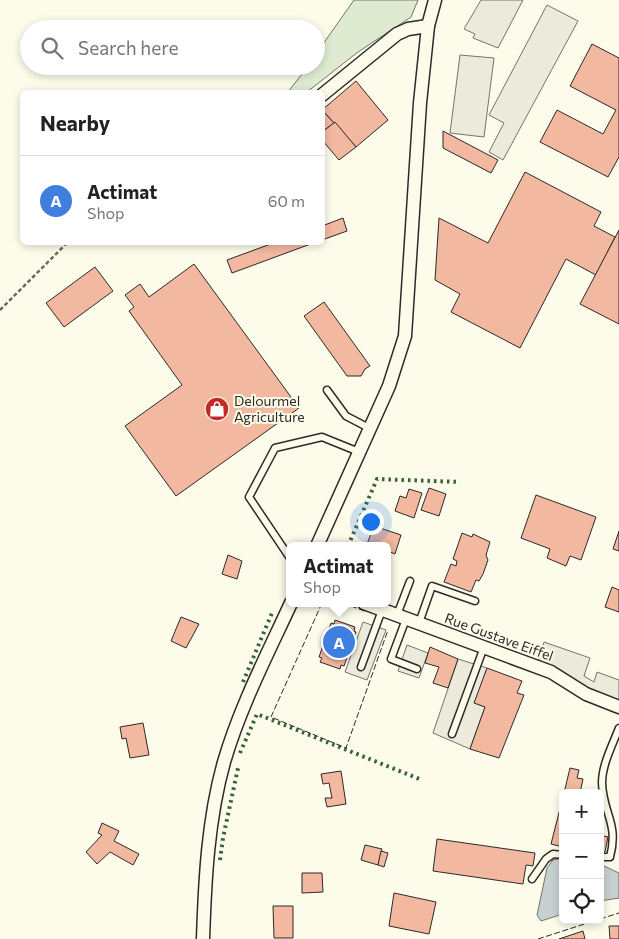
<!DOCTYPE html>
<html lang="en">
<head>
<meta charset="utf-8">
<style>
  body { margin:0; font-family:Commissioner,sans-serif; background:#f6f6f6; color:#222 }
  .controls { position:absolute; right:15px; bottom:15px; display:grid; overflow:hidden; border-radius:8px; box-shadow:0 2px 8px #0003 }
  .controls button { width:45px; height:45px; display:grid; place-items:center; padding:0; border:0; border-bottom:1px solid #e0e0e0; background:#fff; color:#222; font:25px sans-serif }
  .you { position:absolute; left:370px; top:521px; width:18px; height:18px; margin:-12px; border:4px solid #fff; border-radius:50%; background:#1a73e8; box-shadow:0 0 0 8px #1a73e833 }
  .badge { display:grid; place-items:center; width:32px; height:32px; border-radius:50%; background:#c62828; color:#fff; font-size:16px; font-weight:700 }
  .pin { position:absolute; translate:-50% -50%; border:2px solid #fff; box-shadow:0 1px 5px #0006 }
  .popup { position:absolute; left:286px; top:542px; width:105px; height:65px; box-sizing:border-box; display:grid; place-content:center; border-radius:8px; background:#fff; filter:drop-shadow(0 1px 4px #0005); font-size:16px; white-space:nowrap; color:#767676 }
  .popup b { font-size:19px; color:#222 }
  .popup::after { content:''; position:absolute; left:50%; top:100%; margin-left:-10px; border:10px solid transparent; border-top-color:#fff }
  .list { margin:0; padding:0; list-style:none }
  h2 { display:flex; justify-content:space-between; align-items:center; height:65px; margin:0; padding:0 20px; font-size:21px }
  h2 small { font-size:16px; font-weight:400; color:#767676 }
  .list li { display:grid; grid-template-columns:32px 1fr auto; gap:15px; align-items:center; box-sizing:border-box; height:90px; padding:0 20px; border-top:1px solid #e0e0e0 }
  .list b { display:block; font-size:19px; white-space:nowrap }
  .list p { margin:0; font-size:16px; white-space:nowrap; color:#767676 }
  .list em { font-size:16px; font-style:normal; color:#767676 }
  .icon { flex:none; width:28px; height:28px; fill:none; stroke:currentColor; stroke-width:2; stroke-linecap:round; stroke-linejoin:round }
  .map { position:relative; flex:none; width:619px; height:939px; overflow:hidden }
  .search { position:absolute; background:#fff; box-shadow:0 2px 8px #0003; left:20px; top:20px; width:305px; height:55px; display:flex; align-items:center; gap:12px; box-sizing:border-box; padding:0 18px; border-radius:28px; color:#767676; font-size:19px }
  .panel { position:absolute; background:#fff; box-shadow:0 2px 8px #0003; left:20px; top:90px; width:305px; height:155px; border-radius:8px }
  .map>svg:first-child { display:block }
  .green { fill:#deebd1; stroke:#74746e }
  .parking { fill:#eceadb; stroke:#74746e }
  .water { fill:#c7d0d0; stroke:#74746e }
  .building { fill:#f2b8a0; stroke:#2b2b2b }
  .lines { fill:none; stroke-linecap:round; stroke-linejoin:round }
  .lane-casing { stroke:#2b2b2b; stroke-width:9 }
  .street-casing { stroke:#2b2b2b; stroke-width:15 }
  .path { stroke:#6a6964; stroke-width:2.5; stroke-dasharray:4 2.5; stroke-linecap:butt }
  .lane { stroke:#fdfbea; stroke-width:6 }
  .street { stroke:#fdfbea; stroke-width:12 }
  .hedge { stroke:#34623c; stroke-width:4; stroke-dasharray:2.5 4; stroke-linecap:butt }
  .fence { stroke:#2b2b2b; stroke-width:1; stroke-dasharray:6 2.5; stroke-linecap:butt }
  .labels { text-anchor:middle; stroke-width:4; stroke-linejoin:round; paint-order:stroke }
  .poi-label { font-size:14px; fill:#2b2b2b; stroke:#fdfbea; text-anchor:start }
  .street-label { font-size:14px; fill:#2b2b2b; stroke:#fdfbea }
</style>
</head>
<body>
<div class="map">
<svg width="619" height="939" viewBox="0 0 619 939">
  <rect width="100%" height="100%" fill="#fdfbea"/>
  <path class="green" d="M354 0H418L411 17 358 52 307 92H288L308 66H316V54Z"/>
  <g class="parking">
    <path d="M481 0H523L498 48 473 38 475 34 464 29Z"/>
    <path d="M547 5 578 21 503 160 489 152 504 123 489 115Z"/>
    <path d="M460 55 494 58 484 137 450 133Z"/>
    <path d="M363 622 386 630 367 680 345 672Z"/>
    <path d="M544 642 590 658 584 676 594 682 597 672 619 680V707L537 666Z"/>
    <path d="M407 645 428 653 419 678 398 671Z"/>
    <path d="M458 659 487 668 475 703 485 707 470 749 433 733Z"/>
  </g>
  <g class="water">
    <path d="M563 858V914L541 921 537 915 547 868 553 860Z"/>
    <path d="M600 864 619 873V898L600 901Z"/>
  </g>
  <g class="building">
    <path d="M592 44 619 58V157L608 177 540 142 557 110 603 134 616 110 570 86Z"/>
    <path d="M356 81 388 120 356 147 322 110Z"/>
    <path d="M322 110 334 123 322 132Z"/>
    <path d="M335 122 356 147 339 160 322 140V132Z"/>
    <path d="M443 131 498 160 491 173 443 148Z"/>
    <path d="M525 172 601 212 594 226 615 237 596 275 566 259 520 348 451 312 460 294 435 280 439 218 488 243Z"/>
    <path d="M343 218 347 231 322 240V226Z"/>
    <path d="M619 230V324L580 304Z"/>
    <path d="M276 242H316L232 273 227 260Z"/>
    <path d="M194 264 299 408 176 496 125 426 182 385 129 311 134 307 125 295 140 284 149 297Z"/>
    <path d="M95 267 113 291 64 327 46 303Z"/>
    <path d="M324 302 370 366 365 369 361 376H347L304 316Z"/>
    <path d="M429 488 446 494 439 516 421 510Z"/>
    <path d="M409 489 422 493 414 518 395 511 400 496 406 498Z"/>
    <path d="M536 495 596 517 581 560 570 556 566 566 547 558 550 549 521 538Z"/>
    <path d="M374 526 401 535 395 554 388 551V546L367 544Z"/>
    <path d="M619 531V551L613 549Z"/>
    <path d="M462 533 472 537 473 534 490 542 486 555 488 560 483 574 479 581 476 580 471 592 444 582 451 564 456 566 457 561 453 559Z"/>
    <path d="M228 555 242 561 237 579 222 574Z"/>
    <path d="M612 587 619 590V612L605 607Z"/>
    <path d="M181 617 199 624 186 648 171 641Z"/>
    <path d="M335 620 355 627 354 631 356 632 344 666 341 665 340 669 320 662 322 658 319 657 331 623 334 624Z"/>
    <path d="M430 647 458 659 448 688 433 683 439 667 425 663Z"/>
    <path d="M487 668 522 681 517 693 524 695 499 758 470 749 485 707 474 703Z"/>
    <path d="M143 723 149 755 130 758 126 738 122 739 120 727Z"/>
    <path d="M570 768 579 770 577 778 583 779 580 793H564Z"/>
    <path d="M341 771 346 804 327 807 325 798H332L329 783 323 784 321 774Z"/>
    <path d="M563 797V847L551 844Z"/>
    <path d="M102 823 119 831 114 841 139 854 133 865 110 852 97 864 86 852 102 835 98 833Z"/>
    <path d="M600 835 608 837 605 852 600 851Z"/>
    <path d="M437 839 535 853 533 866 526 865 523 884 433 871Z"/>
    <path d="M365 845 382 849 378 865 361 860Z"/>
    <path d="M381 851 388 853 384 867 378 865Z"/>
    <path d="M302 873H322L323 892 302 893Z"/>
    <path d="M394 893 436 902 429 934 389 926Z"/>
    <path d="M273 906H293V938H274Z"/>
    <path d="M609 926H619V939H610Z"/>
    <path d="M583 931 585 939H559Z"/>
  </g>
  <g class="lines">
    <g class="lane-casing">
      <g id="lane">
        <path d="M327 390 346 416 369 428"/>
        <path d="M290 558 249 497 275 448 322 437 359 452"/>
        <path d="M397 615 410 581"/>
        <path d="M406 619 391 659 417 669"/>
        <path d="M419 623 432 586 475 601"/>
        <path d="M361 667 382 610"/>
        <path d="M452 734 484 647"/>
        <path d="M600 857H610C619 823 603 814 602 783 602 765 612 746 619 728"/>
        <path d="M532 879 546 859 553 854 563 855"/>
      </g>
    </g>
    <g class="street-casing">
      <g id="street">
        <path d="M322 95 397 34 408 29 428 26"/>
        <path d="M317 546 389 386 405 336 420 103 428 26 435 0"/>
        <path d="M364 603 551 672 586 694 619 707"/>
        <path d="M203 939C205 879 208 819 224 762 240 707 267 655 291 603"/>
      </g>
    </g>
    <path class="path" d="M0 310 68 242"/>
    <use href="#lane" class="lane"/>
    <use href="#street" class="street"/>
    <g class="hedge">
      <path d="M348 546 377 479 460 482"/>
      <path d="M388 595 390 596"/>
      <path d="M243 682 272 613"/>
      <path d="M240 753 257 714 422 780"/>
      <path d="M220 860 223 838 238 768"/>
    </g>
    <g class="fence">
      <path d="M322 603 271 717 346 748 388 630"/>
      <path d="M343 603 367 612"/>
      <path d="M600 919 619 913"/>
      <path d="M538 939 597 920"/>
    </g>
  </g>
  <defs>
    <g id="shop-disc" transform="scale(1.25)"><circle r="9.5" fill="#c62828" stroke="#fdfbea"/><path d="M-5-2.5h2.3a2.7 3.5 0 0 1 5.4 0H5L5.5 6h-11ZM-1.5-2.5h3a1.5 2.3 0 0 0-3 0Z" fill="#fff"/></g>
  </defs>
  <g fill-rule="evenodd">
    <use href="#shop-disc" x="217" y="409"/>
  </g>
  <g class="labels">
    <g class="poi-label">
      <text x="234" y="406">Delourmel<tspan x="234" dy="16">Agriculture</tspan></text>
    </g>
    <g class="street-label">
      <text transform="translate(499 637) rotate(20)" y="5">Rue Gustave Eiffel</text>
    </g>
  </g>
</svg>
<div class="controls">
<button>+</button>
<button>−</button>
<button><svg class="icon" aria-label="locate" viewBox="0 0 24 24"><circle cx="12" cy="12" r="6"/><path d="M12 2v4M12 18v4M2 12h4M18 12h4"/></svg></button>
</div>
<div class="you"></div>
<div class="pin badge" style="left:339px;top:642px;background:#3f7fe0">A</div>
<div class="popup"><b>Actimat</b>Shop</div>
<div class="search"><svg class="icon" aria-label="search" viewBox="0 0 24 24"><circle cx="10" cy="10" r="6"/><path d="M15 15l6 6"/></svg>Search here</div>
<section class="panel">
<h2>Nearby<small></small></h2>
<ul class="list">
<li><span class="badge" style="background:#3f7fe0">A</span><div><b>Actimat</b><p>Shop</p></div><em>60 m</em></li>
</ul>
</section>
</div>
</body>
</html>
